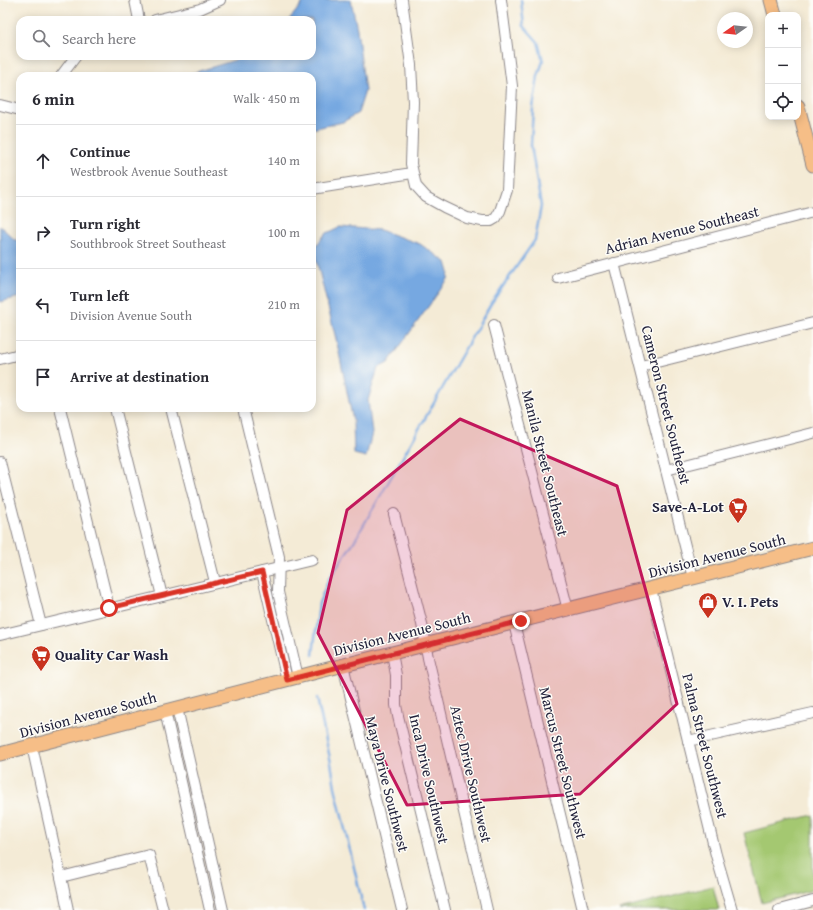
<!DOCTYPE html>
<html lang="en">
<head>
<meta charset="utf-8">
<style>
  body { margin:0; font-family:"Gentium Book Plus",serif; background:#f2f2f3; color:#2b2b33 }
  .controls { position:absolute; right:12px; top:12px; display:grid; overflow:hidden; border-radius:8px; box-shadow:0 2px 10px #0003 }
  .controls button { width:36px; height:36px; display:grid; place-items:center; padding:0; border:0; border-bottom:1px solid #e1e1e2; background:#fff; color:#2b2b33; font:20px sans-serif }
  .compass { position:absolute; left:717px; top:12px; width:36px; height:36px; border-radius:50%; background:#fff; box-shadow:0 2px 10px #0003; rotate:256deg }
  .stop { position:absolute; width:12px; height:12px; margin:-9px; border:3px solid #d93025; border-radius:50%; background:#fff }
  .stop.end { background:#d93025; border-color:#fff; box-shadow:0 1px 4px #0008 }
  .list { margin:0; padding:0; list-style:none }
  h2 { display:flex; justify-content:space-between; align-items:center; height:52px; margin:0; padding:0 16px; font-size:17px }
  h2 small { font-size:13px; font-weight:400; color:#7c7c81 }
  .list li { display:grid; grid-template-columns:26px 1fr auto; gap:12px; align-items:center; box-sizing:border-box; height:72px; padding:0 16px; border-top:1px solid #e1e1e2 }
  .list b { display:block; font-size:15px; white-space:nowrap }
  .list p { margin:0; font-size:13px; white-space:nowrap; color:#7c7c81 }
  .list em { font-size:13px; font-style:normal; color:#7c7c81 }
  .icon { flex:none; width:22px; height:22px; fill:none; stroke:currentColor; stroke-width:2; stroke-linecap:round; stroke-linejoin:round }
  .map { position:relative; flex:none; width:813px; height:910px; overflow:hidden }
  .search { position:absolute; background:#fff; box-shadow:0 2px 10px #0003; left:16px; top:16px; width:300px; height:44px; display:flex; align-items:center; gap:10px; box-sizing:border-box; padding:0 14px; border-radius:12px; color:#7c7c81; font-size:15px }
  .panel { position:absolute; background:#fff; box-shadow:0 2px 10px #0003; left:16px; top:72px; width:300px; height:340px; border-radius:12px }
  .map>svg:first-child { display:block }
  .green { fill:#a4c871; stroke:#637556 }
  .water { fill:#76a8e1; stroke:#4c658e }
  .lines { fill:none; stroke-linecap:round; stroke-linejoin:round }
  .stream { stroke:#76a8e1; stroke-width:2.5 }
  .minor-casing { stroke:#8b8688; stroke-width:12 }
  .major-casing { stroke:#8b8688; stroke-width:15 }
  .minor { stroke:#fff; stroke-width:10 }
  .major { stroke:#f6be87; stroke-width:13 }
  .route { stroke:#d93025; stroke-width:5 }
  .marked { fill:#c2185b; fill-opacity:0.2; stroke:#c2185b; stroke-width:3; stroke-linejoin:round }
  .labels { text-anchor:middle; stroke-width:3; stroke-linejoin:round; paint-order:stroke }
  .street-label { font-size:15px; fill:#22223b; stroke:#fdfcf7 }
  .poi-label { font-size:15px; font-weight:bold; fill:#22223b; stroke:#fdfcf7; text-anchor:start }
</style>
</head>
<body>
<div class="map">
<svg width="813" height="910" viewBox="0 0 813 910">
  <rect width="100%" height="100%" fill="#fdfcf7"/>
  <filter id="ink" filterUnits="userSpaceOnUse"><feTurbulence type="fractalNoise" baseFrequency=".025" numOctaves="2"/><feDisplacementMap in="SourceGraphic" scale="8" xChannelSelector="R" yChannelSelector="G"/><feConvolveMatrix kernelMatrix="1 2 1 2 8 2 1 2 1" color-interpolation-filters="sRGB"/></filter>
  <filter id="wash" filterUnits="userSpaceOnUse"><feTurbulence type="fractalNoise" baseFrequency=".012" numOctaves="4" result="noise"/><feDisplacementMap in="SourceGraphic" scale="16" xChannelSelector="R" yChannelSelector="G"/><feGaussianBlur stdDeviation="0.9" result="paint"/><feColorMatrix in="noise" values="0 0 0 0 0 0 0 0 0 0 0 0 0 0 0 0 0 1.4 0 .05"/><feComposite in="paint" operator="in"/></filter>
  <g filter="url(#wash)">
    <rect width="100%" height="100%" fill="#f4ebd6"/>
    <g class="green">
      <path d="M813 815V890L762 903 744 833Z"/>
      <path d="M713 886 719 910H619Z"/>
    </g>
    <g class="water">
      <path d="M305 0H351L357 29 365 91 358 113 343 122 312 129V76H183L235 60 244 56H312V20H289Z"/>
      <path d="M0 226 15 240 20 241V297L0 302Z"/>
      <path d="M340 227 380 230 420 244 446 262 449 272 448 279 388 363 378 368 368 400 372 433 366 457 354 454 353 421 337 343 316 259V246L325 234Z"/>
    </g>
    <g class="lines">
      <g class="stream">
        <path d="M313 655 319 603 329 579 355 540 492 302 535 240 541 206 531 145 533 108 538 76 543 61 538 42 524 26 521 0"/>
        <path d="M317 698 331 763 335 787 364 910"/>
      </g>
    </g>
  </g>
  <g filter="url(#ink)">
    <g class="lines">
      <g class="minor-casing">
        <g id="minor">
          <path d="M135 0 139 20"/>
          <path d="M402 0 411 65 413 102 411 164 416 186 426 197 444 207 467 218 482 221H491L496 218 500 211 507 190 512 86 501 0"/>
          <path d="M155 20 200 9 220 0"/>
          <path d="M61 76 76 56"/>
          <path d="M0 105 20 110"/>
          <path d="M312 189 412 173"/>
          <path d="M614 263 693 578"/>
          <path d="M558 278 813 212"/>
          <path d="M494 325 568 610"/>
          <path d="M0 359 20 354"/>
          <path d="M641 366 813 323"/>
          <path d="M60 408 109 608"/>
          <path d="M115 408 162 596"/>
          <path d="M171 408 215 582"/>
          <path d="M243 408 279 557 278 592 298 677"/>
          <path d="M0 462 41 625"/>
          <path d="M666 470 813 433"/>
          <path d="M394 514 422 624 428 658 487 910"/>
          <path d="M262 572 287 680"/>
          <path d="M651 589 716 855 732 910"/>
          <path d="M514 623 583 910"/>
          <path d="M0 635 312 560"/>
          <path d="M392 653 396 675V705L398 716 445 910"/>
          <path d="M343 665 402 910"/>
          <path d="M177 708 223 910"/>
          <path d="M165 711 210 910"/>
          <path d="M688 741 813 713"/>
          <path d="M32 746 61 877"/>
          <path d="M68 910 61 877 149 855 163 910"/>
          <path d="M779 910 813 901"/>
        </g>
      </g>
      <g class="major-casing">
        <g id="major">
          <path d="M771 0 775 15"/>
          <path d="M798 106 813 165"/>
          <path d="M0 754 336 667 813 548"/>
        </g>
      </g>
      <use href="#minor" class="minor"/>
      <use href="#major" class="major"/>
    </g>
  </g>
  <g class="lines" filter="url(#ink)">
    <path class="route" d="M109 608 262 572 287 680 521 621"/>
  </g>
  <path class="marked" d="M460 419 617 486 677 704 580 794 407 805 318 633 347 510Z"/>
  <defs>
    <g id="supermarket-pin" transform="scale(1)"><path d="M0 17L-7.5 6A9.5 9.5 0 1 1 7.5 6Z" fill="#c8321e" stroke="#fdfcf7"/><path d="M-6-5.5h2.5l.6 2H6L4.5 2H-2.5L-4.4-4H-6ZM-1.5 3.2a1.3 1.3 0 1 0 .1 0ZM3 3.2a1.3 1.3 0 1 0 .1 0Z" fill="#fff"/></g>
    <g id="shop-pin" transform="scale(1)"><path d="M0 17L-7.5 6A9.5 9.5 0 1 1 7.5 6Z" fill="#c8321e" stroke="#fdfcf7"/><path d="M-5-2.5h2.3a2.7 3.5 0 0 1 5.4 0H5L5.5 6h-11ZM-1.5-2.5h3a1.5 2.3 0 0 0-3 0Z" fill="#fff"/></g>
  </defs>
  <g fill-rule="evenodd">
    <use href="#supermarket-pin" x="738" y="507"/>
    <use href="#shop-pin" x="708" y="602"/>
    <use href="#supermarket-pin" x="41" y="655"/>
  </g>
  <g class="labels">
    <g class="street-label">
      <text transform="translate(682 230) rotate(-14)" y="5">Adrian Avenue Southeast</text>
      <text transform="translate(666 405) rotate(76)" y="5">Cameron Street Southeast</text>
      <text transform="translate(545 463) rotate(76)" y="5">Manila Street Southeast</text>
      <text transform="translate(717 556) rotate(-14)" y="5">Division Avenue South</text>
      <text transform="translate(402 634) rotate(-14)" y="5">Division Avenue South</text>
      <text transform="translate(88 715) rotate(-15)" y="5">Division Avenue South</text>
      <text transform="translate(705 746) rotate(76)" y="5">Palma Street Southwest</text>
      <text transform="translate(563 763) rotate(76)" y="5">Marcus Street Southwest</text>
      <text transform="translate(471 774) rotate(77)" y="5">Aztec Drive Southwest</text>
      <text transform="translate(429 779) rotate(77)" y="5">Inca Drive Southwest</text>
      <text transform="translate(387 784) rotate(76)" y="5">Maya Drive Southwest</text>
    </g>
    <g class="poi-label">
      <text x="724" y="512" text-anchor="end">Save-A-Lot</text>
      <text x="722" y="607">V. I. Pets</text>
      <text x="55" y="660">Quality Car Wash</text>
    </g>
  </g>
</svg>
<div class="controls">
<button>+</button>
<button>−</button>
<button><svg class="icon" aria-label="locate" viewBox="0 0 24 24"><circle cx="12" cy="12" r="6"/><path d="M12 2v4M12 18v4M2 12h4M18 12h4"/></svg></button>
</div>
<svg class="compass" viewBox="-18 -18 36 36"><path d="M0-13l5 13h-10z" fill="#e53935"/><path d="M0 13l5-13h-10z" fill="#7c7c81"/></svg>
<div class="stop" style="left:109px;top:608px"></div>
<div class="stop end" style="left:521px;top:621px"></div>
<div class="search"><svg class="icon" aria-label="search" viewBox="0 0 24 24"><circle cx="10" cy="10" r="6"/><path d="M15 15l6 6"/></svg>Search here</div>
<section class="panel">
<h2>6 min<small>Walk · 450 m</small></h2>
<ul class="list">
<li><svg class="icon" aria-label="ahead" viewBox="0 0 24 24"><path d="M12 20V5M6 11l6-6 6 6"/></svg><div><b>Continue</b><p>Westbrook Avenue Southeast</p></div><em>140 m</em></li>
<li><svg class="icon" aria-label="right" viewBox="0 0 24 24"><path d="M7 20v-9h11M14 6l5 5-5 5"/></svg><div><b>Turn right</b><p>Southbrook Street Southeast</p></div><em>100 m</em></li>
<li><svg class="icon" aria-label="left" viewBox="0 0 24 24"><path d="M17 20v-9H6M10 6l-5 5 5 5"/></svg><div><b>Turn left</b><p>Division Avenue South</p></div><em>210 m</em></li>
<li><svg class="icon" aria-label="arrive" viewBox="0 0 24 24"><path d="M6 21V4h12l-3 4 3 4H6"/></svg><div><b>Arrive at destination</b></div></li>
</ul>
</section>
</div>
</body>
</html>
